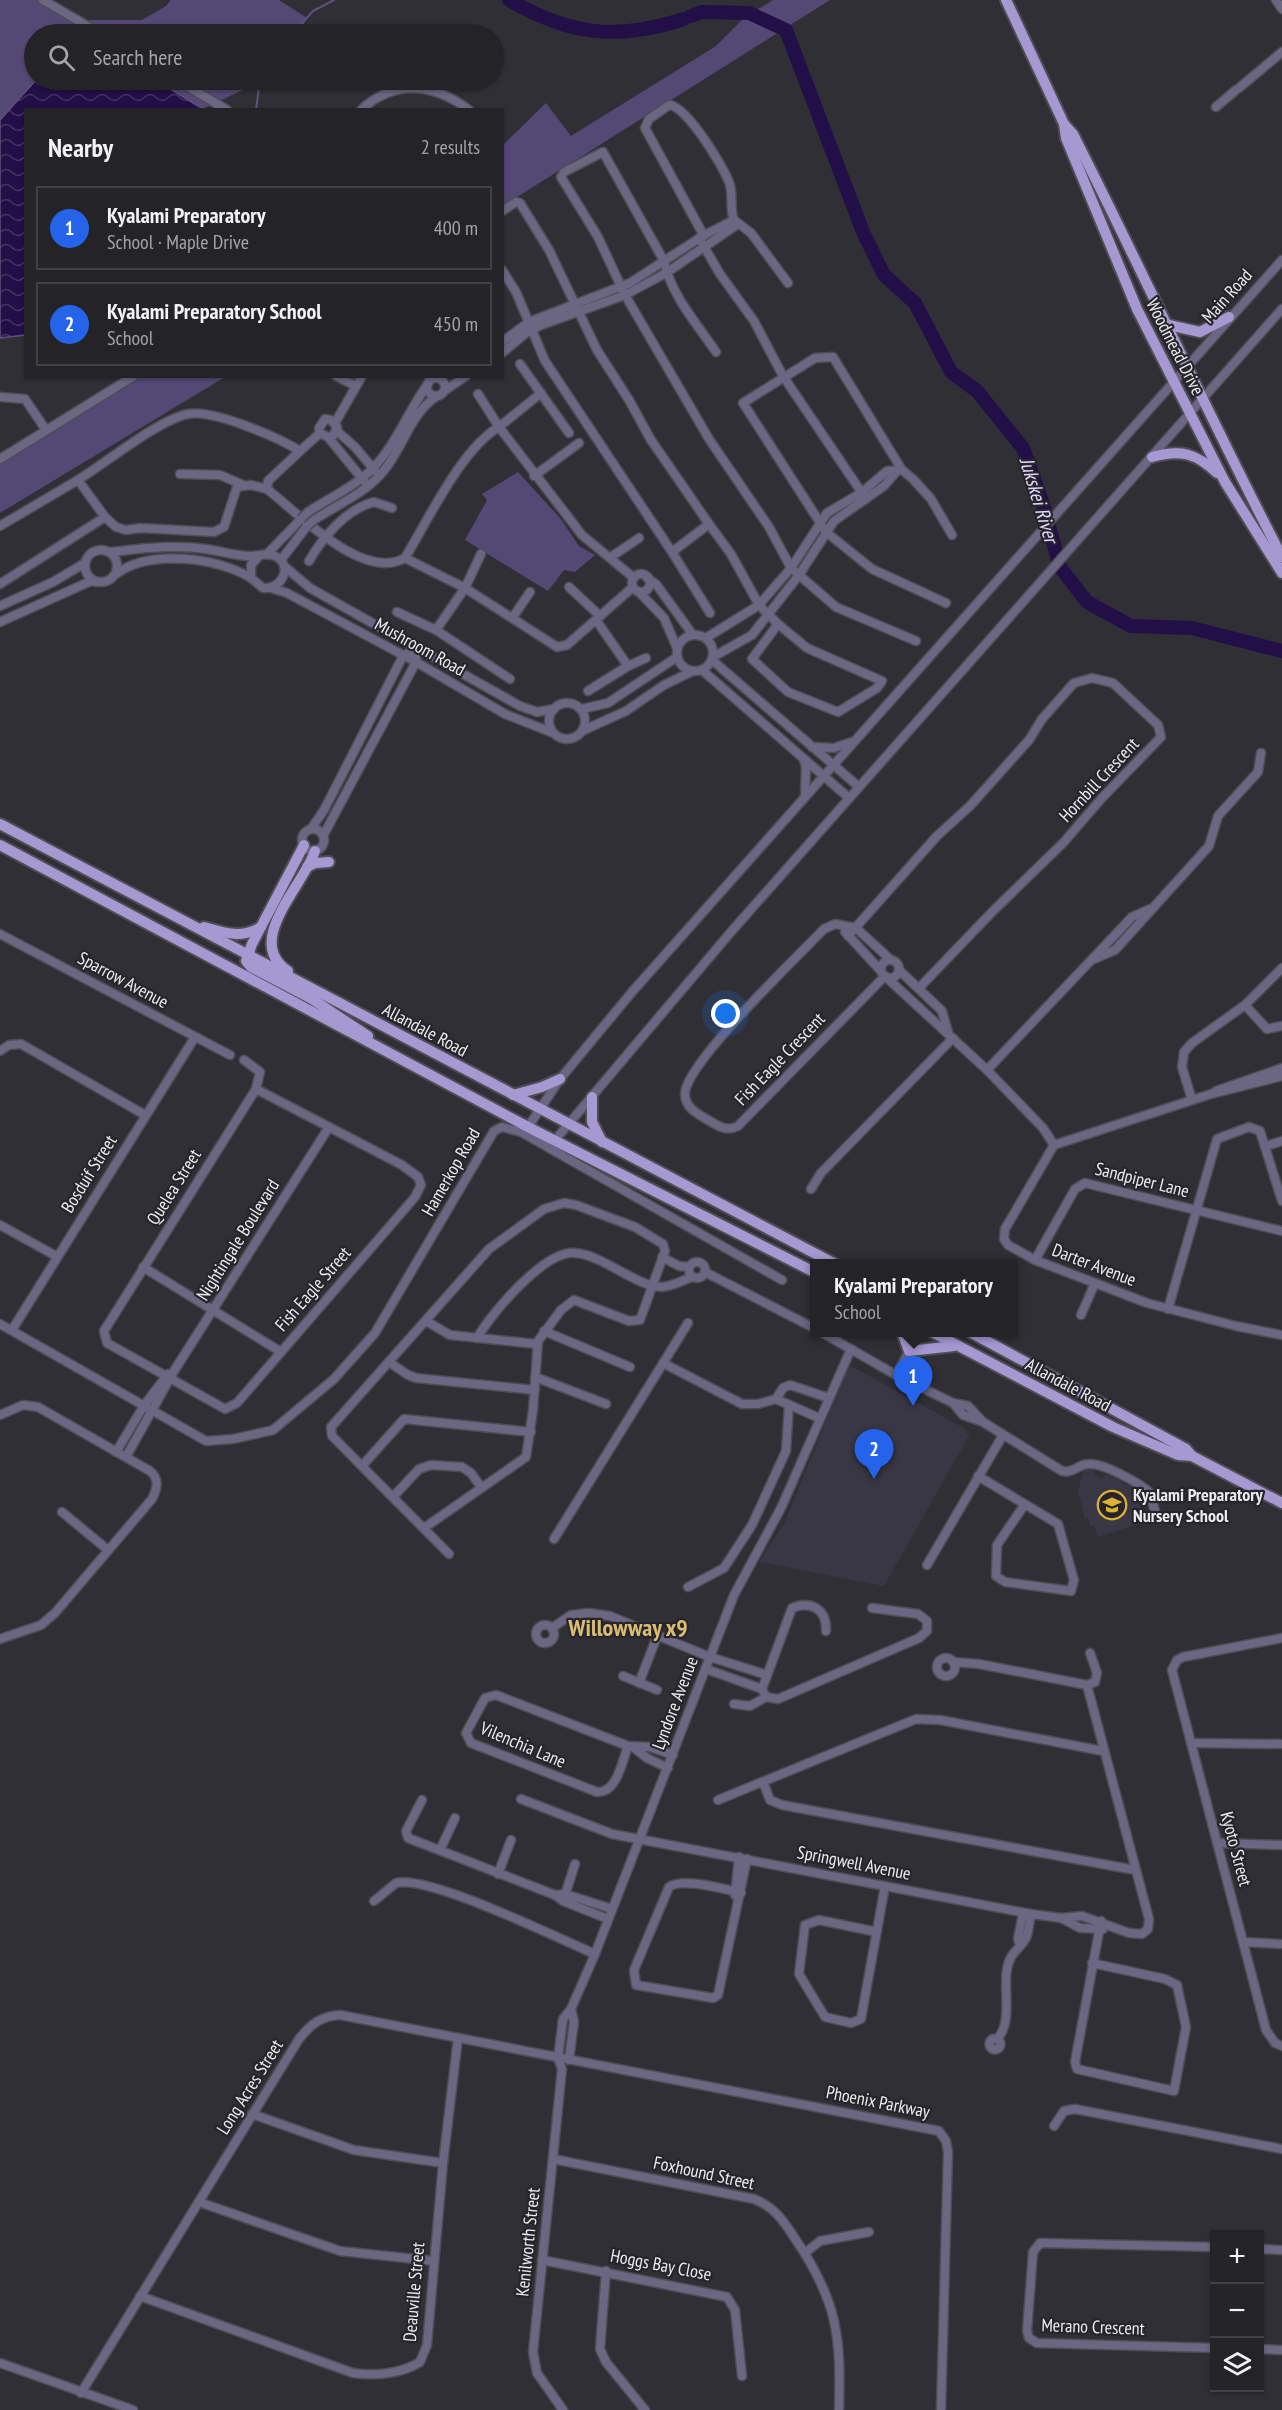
<!DOCTYPE html>
<html lang="en">
<head>
<meta charset="utf-8">
<style>
  body { margin:0; font-family:"PT Sans Narrow",sans-serif; background:#302f34; color:#f1f3f6 }
  .controls { position:absolute; right:18px; bottom:18px; display:grid; overflow:hidden; border-radius:0px; box-shadow:0 2px 4px #0004 }
  .controls button { width:54px; height:54px; display:grid; place-items:center; padding:0; border:0; border-bottom:2px solid #414045; background:#242328; color:#f1f3f6; font:30px sans-serif }
  .you { position:absolute; left:726px; top:1014px; width:21px; height:21px; margin:-15px; border:4px solid #fff; border-radius:50%; background:#1a73e8; box-shadow:0 0 0 9px #1a73e833 }
  .badge { display:grid; place-items:center; width:39px; height:39px; border-radius:50%; background:#2563eb; color:#fff; font-size:20px; font-weight:700 }
  .pin { position:absolute; translate:-50% -50px; filter:drop-shadow(0 2px 3px #0008) }
  .pin::after { content:''; position:absolute; top:32px; width:21px; height:18px; background:inherit; clip-path:polygon(0 0,100% 0,50% 100%) }
  .popup { position:absolute; left:810px; top:1259px; width:207px; height:78px; box-sizing:border-box; display:grid; place-content:center; border-radius:0px; background:#242328; filter:drop-shadow(0 2px 4px #0005); font-size:20px; white-space:nowrap; color:#a3a4a8 }
  .popup b { font-size:22px; color:#f1f3f6 }
  .popup::after { content:''; position:absolute; left:50%; top:100%; margin-left:-12px; border:12px solid transparent; border-top-color:#242328 }
  .list { margin:0; padding:0; list-style:none }
  h2 { display:flex; justify-content:space-between; align-items:center; height:78px; margin:0; padding:0 24px; font-size:26px }
  h2 small { font-size:20px; font-weight:400; color:#a3a4a8 }
  .list li { display:grid; grid-template-columns:39px 1fr auto; gap:18px; align-items:center; box-sizing:border-box; height:84px; margin:0 12px 12px; padding:0 12px; border:2px solid #414045; border-radius:0px }
  .list b { display:block; font-size:22px; white-space:nowrap }
  .list p { margin:0; font-size:20px; white-space:nowrap; color:#a3a4a8 }
  .list em { font-size:20px; font-style:normal; color:#a3a4a8 }
  .icon { flex:none; width:33px; height:33px; fill:none; stroke:currentColor; stroke-width:2; stroke-linecap:round; stroke-linejoin:round }
  .map { position:relative; flex:none; width:1282px; height:2410px; overflow:hidden }
  .search { position:absolute; background:#242328; box-shadow:0 2px 4px #0004; left:24px; top:24px; width:480px; height:66px; display:flex; align-items:center; gap:15px; box-sizing:border-box; padding:0 21px; border-radius:33px; color:#a3a4a8; font-size:22px }
  .panel { position:absolute; background:#242328; box-shadow:0 2px 4px #0004; left:24px; top:108px; width:480px; height:270px; border-radius:0px }
  .map>svg:first-child { display:block }
  .built { fill:#393743 }
  .green { fill:#544975 }
  .water { fill:url(#water-waves); stroke:#5f517a; stroke-width:1.5 }
  .lines { fill:none; stroke-linecap:round; stroke-linejoin:round }
  .stream { stroke:#5f517a; stroke-width:2 }
  .river { stroke:#230f47; stroke-width:14 }
  .minor-casing { stroke:#4e4d54; stroke-width:11 }
  .major-casing { stroke:#4e4d54; stroke-width:14 }
  .minor { stroke:#6b6682; stroke-width:8 }
  .major { stroke:#a699d2; stroke-width:10 }
  .minor-bridge-casing { stroke:#4e4d54; stroke-width:11; stroke-linecap:butt }
  .minor-bridge { stroke:#6b6682; stroke-width:8 }
  .labels { text-anchor:middle; stroke-width:4.5; stroke-linejoin:round; paint-order:stroke }
  .street-label { font-size:18px; fill:#ececf0; stroke:#27252b }
  .poi-label { font-size:18px; font-weight:bold; fill:#ececf0; stroke:#27252b; text-anchor:start }
  .water-label { font-size:20px; font-style:italic; fill:#e1d9ff; stroke:#27252b }
  .district-label { font-size:24px; font-weight:bold; fill:#dabd72; stroke:#27252b }
</style>
</head>
<body>
<div class="map">
<svg width="1282" height="2410" viewBox="0 0 1282 2410">
  <defs>
    <pattern id="water-waves" width="16" height="10" patternUnits="userSpaceOnUse" patternTransform="scale(1.5)"><rect width="16" height="10" fill="#230f47"/><path d="M0 5q4-4 8 0t8 0" fill="none" stroke="#433262"/></pattern>
  </defs>
  <rect width="100%" height="100%" fill="#302f36"/>
  <g class="built">
    <path d="M849 1365 966 1429 965 1432 970 1434 884 1586 759 1562 784 1524Z"/>
    <path d="M1084 1468 1095 1469 1093 1474 1103 1479 1106 1474 1133 1488 1146 1517 1145 1522 1098 1537 1094 1526H1090L1088 1519H1085L1078 1491Z"/>
  </g>
  <g class="green">
    <path d="M0 0H43L77 20H142L166 6 171 0H279L307 18 295 34H34L35 80 0 120Z"/>
    <path d="M773 0H830L503 206V145L546 103 571 136 716 46 744 18Z"/>
    <path d="M155 80H263L203 109Z"/>
    <path d="M135 377H225L0 513V459Z"/>
    <path d="M518 472 560 518 579 546 595 555 575 572 564 570 548 591 465 540 487 500 482 494Z"/>
  </g>
  <path class="water" d="M36 80H156L203 109 26 110 25 335 0 338V120Z"/>
  <g class="lines">
    <g class="stream">
      <path d="M293 34 313 11 334 0"/>
      <path d="M256 110 259 87 263 80"/>
    </g>
    <g class="river">
      <path d="M509 0C570 35 616 41 684 19"/>
      <path d="M691 16 702 12 749 13 786 30 863 232 884 275 915 303 951 372 977 391 1023 448 1043 504 1060 567 1087 602 1131 626 1192 628 1282 651"/>
    </g>
    <g class="minor-casing">
      <g id="minor">
        <path d="M43 0 101 34"/>
        <path d="M1276 0 1282 9"/>
        <path d="M177 80 227 110"/>
        <path d="M1239 88 1282 52"/>
        <path d="M1216 107 1236 90"/>
        <path d="M361 110C394 79 434 83 469 110"/>
        <path d="M502 211 516 202 520 203 549 250 597 350 629 400 651 440 709 524"/>
        <path d="M704 236 645 128 649 119 669 105C686 105 723 166 729 182 734 194 729 208 734 220L751 233 788 283"/>
        <path d="M699 238 720 274 754 321 783 376 866 499"/>
        <path d="M502 270 516 292 545 361 672 552 710 613"/>
        <path d="M502 342 529 322 630 283 701 237 734 220"/>
        <path d="M716 352C697 324 671 295 664 261L603 152 564 172 561 177 598 237 625 295 709 439 769 527 791 568 836 607 916 641"/>
        <path d="M502 353 526 333 541 325 625 295 666 273 738 224"/>
        <path d="M520 364 569 433"/>
        <path d="M336 376 356 386"/>
        <circle cx="436" cy="387" r="9"/>
        <path d="M444 391 466 376"/>
        <path d="M478 394 499 427 541 393"/>
        <path d="M0 397 25 399 46 430"/>
        <path d="M335 423 362 376"/>
        <path d="M337 431 355 447 376 472"/>
        <path d="M328 437 333 436 337 427 331 420 325 419 319 428 320 433 328 437 364 481"/>
        <path d="M300 451 268 481 267 489C298 513 363 582 405 558"/>
        <path d="M0 459 134 376"/>
        <path d="M902 470 833 357 815 358 743 403 826 532 872 569 946 603"/>
        <path d="M180 474 220 475 243 485"/>
        <path d="M534 476 579 443"/>
        <path d="M78 480C106 463 158 420 188 414 213 409 277 437 300 451L320 433"/>
        <path d="M308 512C328 499 359 484 374 467 397 443 408 411 428 384"/>
        <path d="M314 520C335 506 363 494 380 475 403 451 408 415 437 396"/>
        <path d="M0 526 78 480 105 517"/>
        <circle cx="101" cy="566" r="16"/>
        <path d="M109 552C141 549 174 544 206 549 220 551 233 555 247 556 256 557 266 552 275 556 294 565 282 590 263 588L251 578V565L259 556"/>
        <path d="M672 552 709 524 731 554 759 605 778 624 807 648 882 681 877 688 838 712 788 692 752 659 778 624"/>
        <path d="M267 554 301 519"/>
        <path d="M611 557 639 538"/>
        <path d="M281 560 307 526"/>
        <path d="M309 561C323 537 346 509 374 502L392 508"/>
        <path d="M284 566 310 588 520 706 537 712 554 709"/>
        <path d="M116 574C149 549 217 557 251 578"/>
        <circle cx="641" cy="583" r="9"/>
        <path d="M647 578 656 584 693 635"/>
        <path d="M0 584 105 517 116 527 126 530 140 528 214 532 224 527 237 487 251 485 267 489"/>
        <path d="M569 587 600 616"/>
        <path d="M633 587 567 645 557 647 465 588 405 558C428 520 462 448 499 427L582 535 634 578"/>
        <path d="M271 588 287 593 416 662 505 714 553 733"/>
        <path d="M639 592 664 618 677 648"/>
        <path d="M0 606 53 582 85 563"/>
        <path d="M397 612 436 630 510 679"/>
        <path d="M513 617 530 592"/>
        <path d="M0 622 91 581 97 582"/>
        <path d="M436 630 465 588 481 554"/>
        <circle cx="695" cy="653" r="18"/>
        <path d="M706 638 759 605 791 568 827 513 861 493 887 471 902 470 913 479 931 499 952 535"/>
        <path d="M713 657 752 635 799 575 834 521 884 486 897 471"/>
        <path d="M712 660 859 787"/>
        <path d="M628 666 646 658"/>
        <path d="M702 670 849 798"/>
        <path d="M588 691 628 666 596 620"/>
        <circle cx="567" cy="721" r="18"/>
        <path d="M582 709 608 703 677 657"/>
        <path d="M584 730 626 711 664 685 693 671"/>
        <path d="M812 747 834 748 852 742"/>
        <path d="M804 759 806 768 805 796"/>
        <path d="M311 829 324 810 403 656 416 649V662L323 836"/>
        <circle cx="313" cy="840" r="11"/>
        <path d="M856 928 835 924 824 929C799 955 684 1065 685 1094 685 1108 698 1114 708 1120 718 1126 727 1132 738 1126L885 976"/>
        <path d="M856 928 891 960"/>
        <path d="M845 932 881 971"/>
        <path d="M0 934 230 1055"/>
        <path d="M848 936 937 836 970 806 1029 740 1042 719 1074 683 1092 678 1113 683 1158 725 1161 737 1102 798 1063 843 993 911 919 988"/>
        <path d="M1094 959 1115 950 1209 846 1218 816 1258 772 1261 753"/>
        <circle cx="890" cy="969" r="9"/>
        <path d="M899 970 942 1011 948 1032"/>
        <path d="M887 978 987 1070 1043 1128 1054 1145"/>
        <path d="M1245 1005 1267 1029 1282 1026"/>
        <path d="M0 1051 9 1045 21 1044 145 1115"/>
        <path d="M244 1060 260 1072 256 1089 104 1331 107 1343 225 1409 237 1403 415 1197 421 1185 418 1177 402 1165 256 1089"/>
        <path d="M987 1070 1132 917 1150 909"/>
        <path d="M1216 1091 1282 1068"/>
        <path d="M1192 1100 1182 1067 1184 1052 1192 1043 1245 1005 1282 968"/>
        <path d="M528 1127 560 1079 632 992 1282 260"/>
        <path d="M555 1140 730 933 1282 309"/>
        <path d="M1054 1145 1005 1229 1004 1239 1008 1245 1035 1260 1147 1303 1236 1326 1282 1335"/>
        <path d="M1054 1145 1211 1094 1282 1076"/>
        <path d="M1266 1146 1282 1141"/>
        <path d="M811 1189 821 1173 953 1038"/>
        <path d="M0 1225 56 1256"/>
        <path d="M662 1257 679 1266 689 1267"/>
        <path d="M1035 1260 1075 1189 1085 1183 1282 1231"/>
        <circle cx="697" cy="1270" r="8"/>
        <path d="M143 1267 281 1352"/>
        <path d="M705 1272 814 1328"/>
        <path d="M1168 1309 1217 1139 1249 1127 1260 1131 1282 1201"/>
        <path d="M1081 1315 1095 1283"/>
        <path d="M426 1321 450 1335 537 1344"/>
        <path d="M0 1324 206 1441 233 1439 273 1430 334 1379 375 1333 494 1131 502 1127 521 1132 782 1280"/>
        <path d="M12 1330 195 1037"/>
        <path d="M544 1331 630 1367"/>
        <path d="M821 1332 896 1375 953 1403 968 1406 983 1422"/>
        <path d="M477 1338C491 1314 545 1249 576 1253 602 1255 636 1286 661 1287 671 1287 683 1280 692 1277"/>
        <path d="M389 1362 408 1375 416 1378 535 1390"/>
        <path d="M663 1363 742 1404H758L776 1399 783 1388 790 1385 829 1398"/>
        <path d="M896 1375 920 1332"/>
        <path d="M535 1377 606 1404"/>
        <path d="M776 1399 819 1418"/>
        <path d="M953 1403 963 1415 983 1422 1062 1471C1073 1474 1078 1464 1089 1464 1103 1463 1140 1483 1150 1493L1155 1511"/>
        <path d="M0 1415 23 1405 38 1407 150 1471C160 1479 157 1489 152 1499L55 1613 41 1625 0 1639"/>
        <path d="M116 1452 145 1404 168 1374"/>
        <path d="M126 1457 174 1371 329 1127"/>
        <path d="M362 1466 404 1419 531 1432"/>
        <path d="M978 1476 1058 1524 1074 1580 1071 1591 1005 1582 996 1576 997 1545 1025 1504"/>
        <path d="M393 1497 419 1469 431 1465 462 1467 471 1473 481 1487"/>
        <path d="M62 1512 108 1550"/>
        <path d="M424 1528 526 1457 533 1410 538 1341 561 1310 574 1300 629 1321 640 1320 665 1251 663 1244 635 1227 576 1205 564 1203 544 1209 489 1249 331 1427 332 1436 449 1554"/>
        <path d="M554 1539 688 1323"/>
        <path d="M927 1565 1003 1435"/>
        <path d="M688 1587 724 1568 752 1525 786 1451 789 1405"/>
        <circle cx="545" cy="1634" r="9"/>
        <path d="M552 1628 571 1615 589 1613 610 1616 710 1657 767 1675"/>
        <path d="M826 1631C827 1610 812 1600 792 1608L762 1689 766 1697 778 1699 919 1638 927 1631V1621L918 1614 872 1608"/>
        <path d="M1282 1638 1183 1657 1177 1660 1172 1670 1266 2030 1275 2043 1282 2046"/>
        <circle cx="946" cy="1667" r="9"/>
        <path d="M953 1662 979 1664 1087 1685 1095 1682 1097 1673 1090 1653"/>
        <path d="M706 1669 762 1689"/>
        <path d="M623 1676 657 1690"/>
        <path d="M639 1683 658 1634"/>
        <path d="M734 1704 750 1706 766 1697"/>
        <path d="M1191 1743 1282 1744"/>
        <path d="M628 1746C622 1762 617 1793 597 1792L471 1743 466 1733 485 1698 496 1695 628 1746 650 1747 673 1755"/>
        <path d="M633 1747 647 1758 668 1768"/>
        <path d="M763 1782 770 1800 782 1805 1135 1870"/>
        <path d="M521 1799 612 1834 1031 1914 1061 1918 1082 1916 1129 1933 1142 1934 1148 1929 1149 1919 1087 1685"/>
        <path d="M422 1800 406 1831 408 1838 555 1895 563 1901 608 1919"/>
        <path d="M718 1800 916 1719 940 1720 1103 1751"/>
        <path d="M1217 1843 1282 1845"/>
        <path d="M440 1850 455 1818"/>
        <path d="M498 1874 511 1840"/>
        <path d="M741 1893C725 1889 682 1877 669 1887L634 1970 636 1985 713 1998 718 1995 747 1859"/>
        <path d="M555 1895 565 1894 612 1909"/>
        <path d="M735 1895 739 1857"/>
        <path d="M564 1898 575 1864"/>
        <path d="M374 1901 396 1883C430 1875 557 1938 595 1954"/>
        <path d="M1061 1918 1080 1928 1103 1929"/>
        <path d="M877 1932 819 1920 805 1925 799 1974 825 2017 851 2023 861 2019 885 1886"/>
        <path d="M1243 1942 1282 1944"/>
        <path d="M1020 1945 1018 1939 1023 1913"/>
        <path d="M1092 1963 1165 1979 1177 1985 1186 2027 1174 2091 1077 2069 1075 2062 1101 1921"/>
        <circle cx="995" cy="2044" r="5.5"/>
        <path d="M997 2039C1013 2023 1003 1990 1007 1969 1010 1951 1020 1950 1026 1938 1029 1931 1029 1922 1031 1914"/>
        <path d="M569 2060 574 2022 571 2009"/>
        <path d="M252 2114 354 2150 443 2163"/>
        <path d="M1054 2126 1064 2111 1075 2109 1282 2149"/>
        <path d="M553 2159 754 2199C775 2207 784 2222 796 2240 838 2302 841 2337 839 2410"/>
        <path d="M199 2202 340 2251 434 2261"/>
        <path d="M1214 2247 1040 2243 1033 2252 1027 2331 1029 2338 1037 2343 1214 2348"/>
        <path d="M1260 2249 1282 2250"/>
        <path d="M805 2253 820 2241 869 2232"/>
        <path d="M542 2260 727 2297 735 2310 742 2376"/>
        <path d="M606 2271 600 2349 606 2362 645 2410"/>
        <path d="M140 2296 353 2373C375 2376 401 2374 420 2362L427 2345 443 2163 458 2038"/>
        <path d="M1260 2349 1282 2350"/>
        <path d="M0 2363 133 2410"/>
        <path d="M81 2393 299 2039C311 2024 321 2016 340 2015L939 2131 946 2141 948 2152 941 2410"/>
        <path d="M563 2410 537 2373 533 2352 562 2069 558 2058 563 2019 571 2009 595 1954 734 1595 781 1508 851 1349"/>
      </g>
    </g>
    <g class="major-casing">
      <g id="major">
        <path d="M1006 0 1064 124 1073 134C1144 274 1209 417 1282 557"/>
        <path d="M1064 124 1066 138 1137 309 1225 482 1282 573"/>
        <path d="M1169 325 1200 332 1229 317"/>
        <path d="M1152 457C1180 449 1196 453 1217 473"/>
        <path d="M0 824 835 1264"/>
        <path d="M0 845 528 1127 814 1272"/>
        <path d="M304 845 252 944 246 961 251 967 312 999 368 1036"/>
        <path d="M307 867 315 863 329 862"/>
        <path d="M204 927C224 933 242 939 261 927"/>
        <path d="M288 971C243 942 303 886 315 851"/>
        <path d="M513 1095 542 1087 560 1079"/>
        <path d="M592 1097V1122L602 1142"/>
        <path d="M902 1332 909 1351 954 1346"/>
        <path d="M932 1332 1113 1427 1178 1455 1192 1456"/>
        <path d="M970 1332 1186 1449 1192 1456 1282 1503"/>
      </g>
    </g>
    <use href="#minor" class="minor"/>
    <use href="#major" class="major"/>
    <g class="minor-bridge-casing">
      <g id="minor-bridge">
        <path d="M301 519 308 512"/>
        <path d="M307 526 314 520"/>
      </g>
    </g>
    <use href="#minor-bridge" class="minor-bridge"/>
  </g>
  <defs>
    <g id="school-ring" transform="scale(1.5)"><circle r="9.5" fill="#27252b" stroke="#ddb133" stroke-width="1.5"/><path d="M0-5L7-2L0 1L-7-2ZM-4 1L0 2.5L4 1V4Q0 6-4 4Z" fill="#ddb133"/></g>
  </defs>
  <g fill-rule="evenodd">
    <use href="#school-ring" x="1112" y="1505"/>
  </g>
  <g class="labels">
    <g class="street-label">
      <text transform="translate(1227 296) rotate(-48)" y="6">Main Road</text>
      <text transform="translate(1175 347) rotate(63)" y="6">Woodmead Drive</text>
      <text transform="translate(420 647) rotate(29)" y="6">Mushroom Road</text>
      <text transform="translate(1099 780) rotate(-47)" y="6">Hornbill Crescent</text>
      <text transform="translate(123 980) rotate(28)" y="6">Sparrow Avenue</text>
      <text transform="translate(425 1030) rotate(28)" y="6">Allandale Road</text>
      <text transform="translate(780 1059) rotate(-46)" y="6">Fish Eagle Crescent</text>
      <text transform="translate(451 1172) rotate(-60)" y="6">Hamerkop Road</text>
      <text transform="translate(89 1174) rotate(-58)" y="6">Bosduif Street</text>
      <text transform="translate(1142 1180) rotate(14)" y="6">Sandpiper Lane</text>
      <text transform="translate(174 1187) rotate(-58)" y="6">Quelea Street</text>
      <text transform="translate(238 1240) rotate(-58)" y="6">Nightingale Boulevard</text>
      <text transform="translate(1094 1265) rotate(21)" y="6">Darter Avenue</text>
      <text transform="translate(313 1289) rotate(-49)" y="6">Fish Eagle Street</text>
      <text transform="translate(1068 1385) rotate(28)" y="6">Allandale Road</text>
      <text transform="translate(675 1703) rotate(-69)" y="6">Lyndore Avenue</text>
      <text transform="translate(523 1745) rotate(23)" y="6">Vilenchia Lane</text>
      <text transform="translate(1236 1849) rotate(75)" y="6">Kyoto Street</text>
      <text transform="translate(854 1863) rotate(11)" y="6">Springwell Avenue</text>
      <text transform="translate(250 2087) rotate(-58)" y="6">Long Acres Street</text>
      <text transform="translate(878 2102) rotate(11)" y="6">Phoenix Parkway</text>
      <text transform="translate(704 2173) rotate(12)" y="6">Foxhound Street</text>
      <text transform="translate(528 2242) rotate(-84)" y="6">Kenilworth Street</text>
      <text transform="translate(661 2265) rotate(11)" y="6">Hoggs Bay Close</text>
      <text transform="translate(414 2292) rotate(-85)" y="6">Deauville Street</text>
      <text transform="translate(1093 2327) rotate(2)" y="6">Merano Crescent</text>
    </g>
    <g class="poi-label">
      <text x="1133" y="1501">Kyalami Preparatory<tspan x="1133" dy="21">Nursery School</tspan></text>
    </g>
    <g class="water-label">
      <text transform="translate(1039 500) rotate(73)" y="7">Jukskei River</text>
    </g>
    <g class="district-label">
      <text x="628" y="1636">Willowway x9</text>
    </g>
  </g>
</svg>
<div class="controls">
<button>+</button>
<button>−</button>
<button><svg class="icon" aria-label="layers" viewBox="0 0 24 24"><path d="M12 4l9 5-9 5-9-5zM3 14l9 5 9-5"/></svg></button>
</div>
<div class="you"></div>
<div class="pin badge" style="left:913px;top:1406px">1</div>
<div class="popup"><b>Kyalami Preparatory</b>School</div>
<div class="pin badge" style="left:874px;top:1479px">2</div>
<div class="search"><svg class="icon" aria-label="search" viewBox="0 0 24 24"><circle cx="10" cy="10" r="6"/><path d="M15 15l6 6"/></svg>Search here</div>
<section class="panel">
<h2>Nearby<small>2 results</small></h2>
<ul class="list">
<li><span class="badge">1</span><div><b>Kyalami Preparatory</b><p>School · Maple Drive</p></div><em>400 m</em></li>
<li><span class="badge">2</span><div><b>Kyalami Preparatory School</b><p>School</p></div><em>450 m</em></li>
</ul>
</section>
</div>
</body>
</html>
